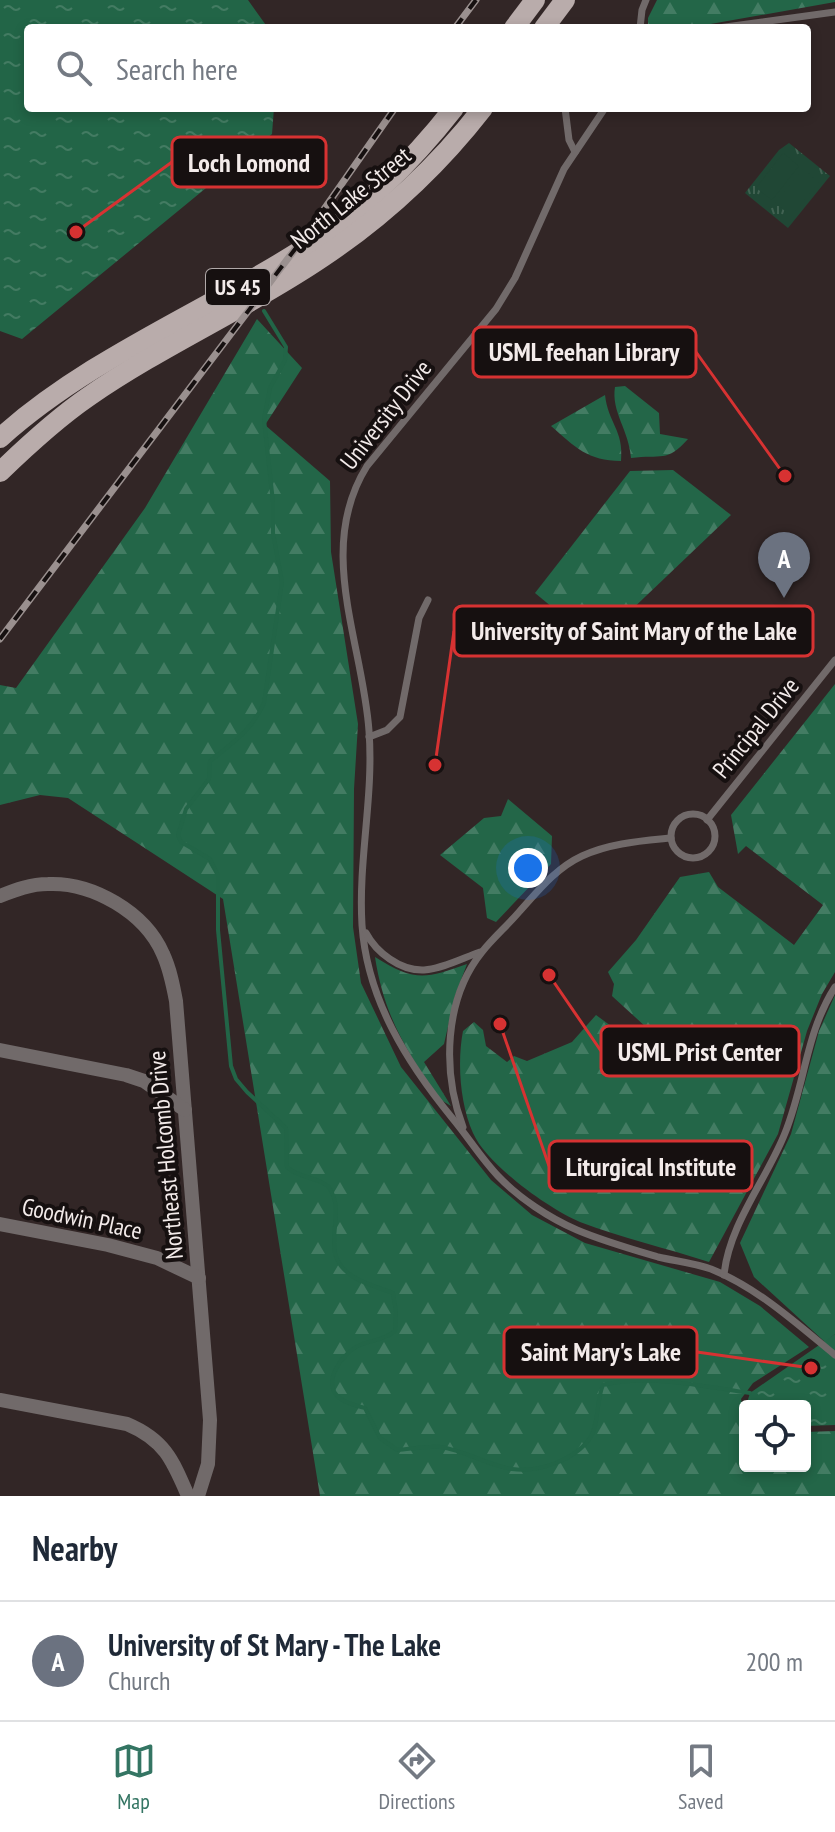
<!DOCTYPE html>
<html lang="en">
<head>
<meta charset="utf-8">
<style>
  body { margin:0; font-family:"PT Sans Narrow",sans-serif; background:#f2f2f3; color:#1f2937 }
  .controls { position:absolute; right:24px; bottom:24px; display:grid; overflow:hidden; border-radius:8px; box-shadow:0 4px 12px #0003 }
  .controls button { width:72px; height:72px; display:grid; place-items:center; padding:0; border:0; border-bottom:2px solid #e0e1e3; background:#fff; color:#1f2937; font:40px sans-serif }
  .you { position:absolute; left:528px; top:868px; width:28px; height:28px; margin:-20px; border:6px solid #fff; border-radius:50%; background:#1a73e8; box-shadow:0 0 0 12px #1a73e833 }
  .badge { display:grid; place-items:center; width:52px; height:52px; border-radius:50%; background:#347563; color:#fff; font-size:26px; font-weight:700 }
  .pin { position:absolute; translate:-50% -66px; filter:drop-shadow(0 2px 4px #0008) }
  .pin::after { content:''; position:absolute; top:42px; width:28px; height:24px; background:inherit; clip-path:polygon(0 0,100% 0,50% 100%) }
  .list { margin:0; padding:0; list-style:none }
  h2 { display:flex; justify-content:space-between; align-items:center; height:104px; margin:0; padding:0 32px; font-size:34px }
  h2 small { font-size:26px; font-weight:400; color:#747a83 }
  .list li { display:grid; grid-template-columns:52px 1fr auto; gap:24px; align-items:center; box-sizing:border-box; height:120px; padding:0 32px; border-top:2px solid #e0e1e3 }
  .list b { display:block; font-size:30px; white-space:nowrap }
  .list p { margin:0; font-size:26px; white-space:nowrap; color:#747a83 }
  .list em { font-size:26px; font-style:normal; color:#747a83 }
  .icon { flex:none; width:44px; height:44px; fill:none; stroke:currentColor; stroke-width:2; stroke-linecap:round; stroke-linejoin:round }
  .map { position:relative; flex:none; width:835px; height:1496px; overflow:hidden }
  .search { position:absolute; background:#fff; box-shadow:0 4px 12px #0003; left:24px; right:24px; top:24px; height:88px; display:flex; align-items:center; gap:20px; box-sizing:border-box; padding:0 28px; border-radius:8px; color:#747a83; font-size:30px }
  .sheet { height:224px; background:#fff }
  nav { display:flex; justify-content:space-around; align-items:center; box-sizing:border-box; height:112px; border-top:2px solid #e0e1e3; background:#fff; font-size:22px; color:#747a83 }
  nav a { display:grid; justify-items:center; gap:4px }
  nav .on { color:#347563 }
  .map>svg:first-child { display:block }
  .grass { fill:url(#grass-tufts) }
  .forest { fill:url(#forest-firs) }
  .pitch { fill:#204735 }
  .water { fill:url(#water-ripples) }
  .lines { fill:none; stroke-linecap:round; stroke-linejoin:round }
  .stream { stroke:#226547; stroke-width:4 }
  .service { stroke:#716a6a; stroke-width:7 }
  .minor { stroke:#716a6a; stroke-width:14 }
  .primary { stroke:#b9acab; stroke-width:20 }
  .rail-casing { stroke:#9a908f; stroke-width:7 }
  .rail { stroke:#161010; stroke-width:4; stroke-dasharray:12; stroke-linecap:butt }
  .labels { text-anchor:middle; stroke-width:8; stroke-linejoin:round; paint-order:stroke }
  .shield { fill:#161010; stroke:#b1a9a9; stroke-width:2 }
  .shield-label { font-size:22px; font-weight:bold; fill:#f3ebea }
  .street-label { font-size:24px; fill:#f3ebea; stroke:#161010 }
  .leader { fill:none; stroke:#d73232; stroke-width:3 }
  .callout-dot { fill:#d73232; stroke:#161010; stroke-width:3 }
  .callout { fill:#161010; stroke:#d73232; stroke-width:3 }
  .callout-label { font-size:26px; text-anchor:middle; font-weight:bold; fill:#f3ebea }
</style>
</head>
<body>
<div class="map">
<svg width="835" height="1496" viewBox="0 0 835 1496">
  <defs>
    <pattern id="grass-tufts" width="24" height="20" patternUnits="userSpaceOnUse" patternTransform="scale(2)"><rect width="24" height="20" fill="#204735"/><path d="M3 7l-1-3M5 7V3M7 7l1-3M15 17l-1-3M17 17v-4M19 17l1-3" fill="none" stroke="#416252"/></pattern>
    <pattern id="forest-firs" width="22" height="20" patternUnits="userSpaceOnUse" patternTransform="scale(2)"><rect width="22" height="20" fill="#236648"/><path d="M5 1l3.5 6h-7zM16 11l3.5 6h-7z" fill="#437c63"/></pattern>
    <pattern id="water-ripples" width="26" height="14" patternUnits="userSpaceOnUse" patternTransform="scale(2)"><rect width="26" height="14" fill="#226547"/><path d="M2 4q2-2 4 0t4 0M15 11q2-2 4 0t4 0" fill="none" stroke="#437b62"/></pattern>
  </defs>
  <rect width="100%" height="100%" fill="#322626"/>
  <path class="grass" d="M789 143 830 176 788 228 745 193 779 150Z"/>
  <g class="forest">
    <path d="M657 0H835V2L688 28H648V18Z"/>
    <path d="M257 319 302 368 265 425 330 481 331 552 358 724 354 789 353 927 361 983 401 1067 491 1180 532 1215 585 1243 720 1282 760 1306 809 1347 753 1383 741 1399 745 1416V1466H805V1432L835 1431V1496H320L223 899 68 798 40 795 0 805V685L16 688 145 508Z"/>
    <path d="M625 386 659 413 660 434 688 439C667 463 661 454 631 458 629 430 611 412 615 387Z"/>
    <path d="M605 395C608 423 624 430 621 461 588 461 575 447 551 426Z"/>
    <path d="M673 470 731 515 625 616 581 631 535 593 630 471Z"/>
    <path d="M835 684V972L822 994 807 1031 778 1134 709 1262C666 1248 622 1238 580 1222 549 1209 487 1165 473 1133 460 1104 457 1062 463 1031L474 1022 483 1030 486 1046 507 1062 514 1056 527 1061 572 1042 596 1015 660 1062 670 1049 612 996 614 984 608 972 636 940 680 877 709 872 718 887 794 945 823 905 746 846 738 854 731 815Z"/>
    <path d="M508 799 552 836 551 864 496 922 487 918 483 888 440 855 484 818 501 816Z"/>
    <path d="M375 957C415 982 425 979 467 964L455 996 444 1044 424 1062 451 1106 441 1100C407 1053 384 1016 375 957Z"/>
    <path d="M835 995V1334L825 1342 754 1277 740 1243 791 1134 819 1031Z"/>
  </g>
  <g class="pitch">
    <path d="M783 153 799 166 772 200 756 188Z"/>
    <path d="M803 169 819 182 791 216 775 203Z"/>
  </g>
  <g class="water">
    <path d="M0 0H248L268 28H28V108H274L272 134 22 339 0 331Z"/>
    <path d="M835 1334V1425L805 1426V1406H746L750 1393Z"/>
  </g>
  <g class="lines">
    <path class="stream" d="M264 311 286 347 285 360 270 388 264 419 273 502V533L282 582 264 703C252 730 233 743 210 761L209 779 186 809 178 835 181 842 210 859 218 875V930L231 1066 236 1079 247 1092 286 1128 287 1167C299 1179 322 1177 330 1189 348 1218 316 1252 352 1276 364 1284 380 1288 393 1293L396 1312 395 1331C384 1340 373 1340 360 1345 343 1352 319 1384 341 1399 348 1404 358 1406 365 1408L380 1438 397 1450C411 1449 427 1446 440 1447 465 1450 488 1466 512 1469 538 1473 575 1460 590 1438 599 1425 596 1401 603 1385 651 1374 701 1386 750 1393"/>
    <g class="service">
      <path d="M640 28 642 10 646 0"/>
      <path d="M718 28 835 12"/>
      <path d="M565 108 569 140 575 152"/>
      <path d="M605 108 564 169 515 278 496 309 367 466C315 549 363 643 369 731 374 796 358 860 362 925 367 999 407 1063 453 1119 468 1137 481 1158 498 1176 519 1198 549 1218 577 1230 603 1241 631 1249 658 1257 675 1261 694 1263 711 1269 758 1288 796 1323 835 1355"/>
      <path d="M369 737 387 730 400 717 419 618 428 600"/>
      <circle cx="693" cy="836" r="22"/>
      <path d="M707 820 835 660"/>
      <path d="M366 933C376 952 400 971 424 970 442 969 463 958 480 952"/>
      <path d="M463 1127C442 1072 444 999 482 952 493 938 507 926 519 912 538 891 556 868 582 856 610 843 641 841 671 838"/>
      <path d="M724 1275C729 1224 767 1179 785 1133 805 1084 806 1032 835 987"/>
    </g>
    <g class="minor">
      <path d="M0 896C15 890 31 884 48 884 92 882 145 912 163 954 170 969 173 985 176 1001L210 1420 208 1464 198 1496"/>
      <path d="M0 1050 126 1075 144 1081 185 1110"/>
      <path d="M0 1224 108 1245 157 1258 199 1278"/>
      <path d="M0 1400 127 1424C165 1440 173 1461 188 1496"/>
    </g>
    <g class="primary">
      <path d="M514 28 535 0"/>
      <path d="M544 28 565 0"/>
      <path d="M0 438C89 358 203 313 303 249 362 211 411 163 454 108"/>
      <path d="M0 472C28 445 56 419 88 397 163 345 248 308 323 257 384 216 438 166 483 108"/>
    </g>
    <g class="rail-casing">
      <g id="rail">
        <path d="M455 28 476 0"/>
        <path d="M0 639 308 232 395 108"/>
      </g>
    </g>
    <use href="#rail" class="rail"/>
  </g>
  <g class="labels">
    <rect class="shield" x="206" y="269" width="64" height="36" rx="6"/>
    <g class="shield-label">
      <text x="238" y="295">US 45</text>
    </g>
    <g class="street-label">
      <text transform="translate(351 198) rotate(-39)" y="8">North Lake Street</text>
      <text transform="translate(386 415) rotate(-52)" y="8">University Drive</text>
      <text transform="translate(756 728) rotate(-51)" y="8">Principal Drive</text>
      <text transform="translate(166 1155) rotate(-95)" y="8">Northeast Holcomb Drive</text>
      <text transform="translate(82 1219) rotate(12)" y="8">Goodwin Place</text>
    </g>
  </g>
  <path class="leader" d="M76 232L172 162M785 476L696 352M435 765L454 631M549 975L601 1051M500 1024L549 1166M811 1368L697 1352"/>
  <g class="callout-dot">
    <circle cx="76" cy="232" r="8"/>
    <circle cx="785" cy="476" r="8"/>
    <circle cx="435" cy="765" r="8"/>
    <circle cx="549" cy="975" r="8"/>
    <circle cx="500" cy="1024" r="8"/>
    <circle cx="811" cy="1368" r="8"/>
  </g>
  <g class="callout">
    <rect x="172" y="137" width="154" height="50" rx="8"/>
    <rect x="473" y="327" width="223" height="50" rx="8"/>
    <rect x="454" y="606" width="359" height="50" rx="8"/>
    <rect x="601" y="1026" width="198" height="50" rx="8"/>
    <rect x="549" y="1141" width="203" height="50" rx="8"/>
    <rect x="504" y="1327" width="193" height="50" rx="8"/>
  </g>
  <g class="callout-label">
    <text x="249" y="172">Loch Lomond</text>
    <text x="584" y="361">USML feehan Library</text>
    <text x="634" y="640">University of Saint Mary of the Lake</text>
    <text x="700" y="1061">USML Prist Center</text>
    <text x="651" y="1176">Liturgical Institute</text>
    <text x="601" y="1361">Saint Mary's Lake</text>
  </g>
</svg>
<div class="controls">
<button><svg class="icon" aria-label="locate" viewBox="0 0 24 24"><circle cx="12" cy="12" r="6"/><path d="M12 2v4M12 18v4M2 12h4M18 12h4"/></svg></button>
</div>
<div class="you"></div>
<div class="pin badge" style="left:784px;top:598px;background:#6b7280">A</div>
<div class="search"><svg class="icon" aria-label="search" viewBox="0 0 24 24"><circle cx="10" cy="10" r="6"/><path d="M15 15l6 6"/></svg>Search here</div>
</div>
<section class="sheet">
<h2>Nearby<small></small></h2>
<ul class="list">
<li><span class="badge" style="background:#6b7280">A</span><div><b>University of St Mary - The Lake</b><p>Church</p></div><em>200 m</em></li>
</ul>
</section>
<nav>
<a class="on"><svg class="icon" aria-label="map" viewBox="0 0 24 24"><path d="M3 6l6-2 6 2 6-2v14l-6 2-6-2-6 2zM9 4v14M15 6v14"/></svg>Map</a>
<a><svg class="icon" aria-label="directions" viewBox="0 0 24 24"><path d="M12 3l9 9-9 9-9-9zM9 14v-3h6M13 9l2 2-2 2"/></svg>Directions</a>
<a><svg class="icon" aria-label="saved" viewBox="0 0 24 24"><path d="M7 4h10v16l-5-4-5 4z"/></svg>Saved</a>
</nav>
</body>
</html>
